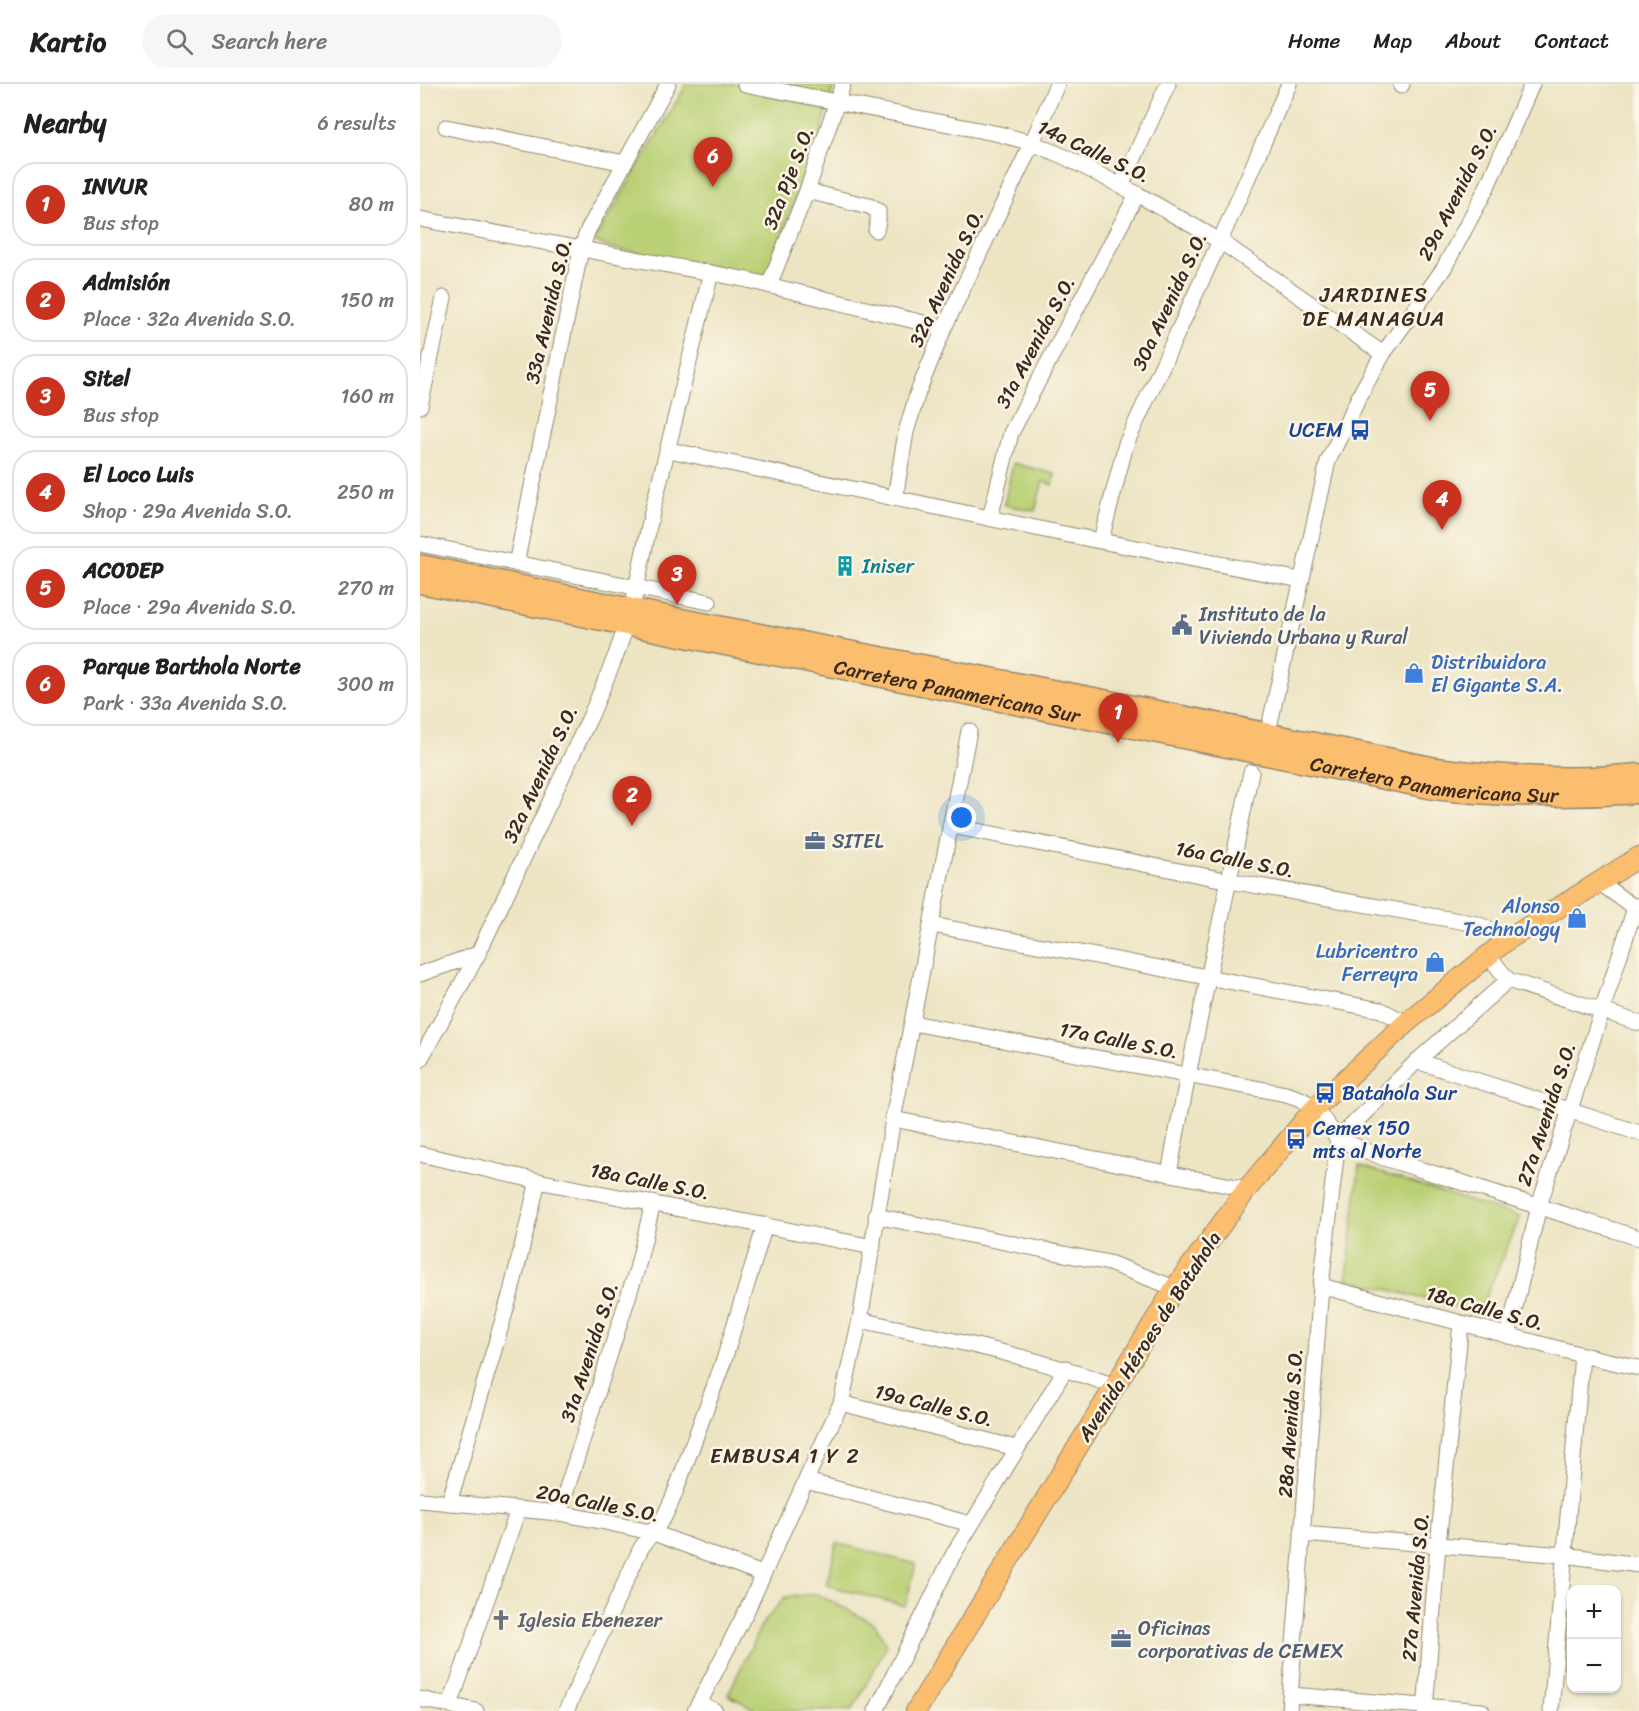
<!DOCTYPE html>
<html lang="en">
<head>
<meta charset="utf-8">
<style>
  body { margin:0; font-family:Sriracha,sans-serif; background:#f6f6f6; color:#202124 }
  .controls { position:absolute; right:18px; bottom:18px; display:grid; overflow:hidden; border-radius:12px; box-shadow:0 2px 4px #0004 }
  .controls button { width:54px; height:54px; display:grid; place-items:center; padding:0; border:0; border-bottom:2px solid #e0e0e0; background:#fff; color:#202124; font:30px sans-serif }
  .you { position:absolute; left:542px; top:734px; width:21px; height:21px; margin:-15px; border:4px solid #fff; border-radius:50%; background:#1a73e8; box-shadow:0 0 0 9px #1a73e833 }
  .badge { display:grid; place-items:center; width:39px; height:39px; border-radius:50%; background:#c8321e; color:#fff; font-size:20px; font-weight:700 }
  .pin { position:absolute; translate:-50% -50px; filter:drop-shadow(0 2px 3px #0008) }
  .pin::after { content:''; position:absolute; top:32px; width:21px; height:18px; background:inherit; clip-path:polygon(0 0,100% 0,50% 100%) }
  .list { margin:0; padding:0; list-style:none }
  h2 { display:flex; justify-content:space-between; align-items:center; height:78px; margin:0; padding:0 24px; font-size:26px }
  h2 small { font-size:20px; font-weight:400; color:#757577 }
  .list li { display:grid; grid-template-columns:39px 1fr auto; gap:18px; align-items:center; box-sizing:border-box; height:84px; margin:0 12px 12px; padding:0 12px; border:2px solid #e0e0e0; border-radius:24px }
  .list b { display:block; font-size:22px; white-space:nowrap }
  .list p { margin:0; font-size:20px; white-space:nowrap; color:#757577 }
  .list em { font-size:20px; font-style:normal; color:#757577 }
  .icon { flex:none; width:33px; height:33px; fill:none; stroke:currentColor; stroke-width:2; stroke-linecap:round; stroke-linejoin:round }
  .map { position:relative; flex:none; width:1219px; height:1627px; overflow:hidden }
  header { display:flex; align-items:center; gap:36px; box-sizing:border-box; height:84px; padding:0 30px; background:#fff; border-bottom:2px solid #e0e0e0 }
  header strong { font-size:28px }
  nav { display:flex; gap:33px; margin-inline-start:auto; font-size:21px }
  .search { width:420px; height:54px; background:#f6f6f6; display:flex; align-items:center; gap:15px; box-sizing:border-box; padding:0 21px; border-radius:33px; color:#757577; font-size:22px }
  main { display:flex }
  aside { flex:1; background:#fff }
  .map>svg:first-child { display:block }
  .green { fill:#b9d075; stroke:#7a7d4a; stroke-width:1.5 }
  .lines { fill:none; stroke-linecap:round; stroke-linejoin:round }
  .minor-casing { stroke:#948770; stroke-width:17 }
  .major-casing { stroke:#948770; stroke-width:22 }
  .highway-casing { stroke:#948770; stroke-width:25 }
  .minor { stroke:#fff; stroke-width:15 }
  .major { stroke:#fbbd6e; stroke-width:20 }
  .highway { stroke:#fbbd6e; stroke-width:22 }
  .labels { text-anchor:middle; stroke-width:5; stroke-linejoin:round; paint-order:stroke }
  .street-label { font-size:20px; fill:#3b2a1e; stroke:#fcf5e5 }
  .transit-label { font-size:20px; fill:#164399; stroke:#fcf5e5; text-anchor:start }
  .culture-label { font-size:20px; fill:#0d838f; stroke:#fcf5e5; text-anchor:start }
  .service-label { font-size:20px; fill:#4e5e75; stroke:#fcf5e5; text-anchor:start }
  .shop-label { font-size:20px; fill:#366cbe; stroke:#fcf5e5; text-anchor:end }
  .worship-label { font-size:20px; fill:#5b616d; stroke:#fcf5e5; text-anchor:start }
  .neighbourhood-label { font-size:21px; letter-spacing:1.5px; fill:#3b2a1e; stroke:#fcf5e5 }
</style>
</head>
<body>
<header>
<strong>Kartio</strong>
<div class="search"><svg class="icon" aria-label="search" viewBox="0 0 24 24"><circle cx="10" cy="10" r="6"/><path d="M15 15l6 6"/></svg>Search here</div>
<nav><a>Home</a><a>Map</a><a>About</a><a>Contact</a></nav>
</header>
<main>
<aside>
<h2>Nearby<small>6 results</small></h2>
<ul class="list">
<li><span class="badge">1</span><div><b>INVUR</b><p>Bus stop</p></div><em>80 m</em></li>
<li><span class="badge">2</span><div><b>Admisión</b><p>Place · 32a Avenida S.O.</p></div><em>150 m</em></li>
<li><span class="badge">3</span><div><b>Sitel</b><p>Bus stop</p></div><em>160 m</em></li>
<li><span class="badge">4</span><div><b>El Loco Luis</b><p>Shop · 29a Avenida S.O.</p></div><em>250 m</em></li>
<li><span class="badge">5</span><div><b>ACODEP</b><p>Place · 29a Avenida S.O.</p></div><em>270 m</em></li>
<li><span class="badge">6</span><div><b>Parque Barthola Norte</b><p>Park · 33a Avenida S.O.</p></div><em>300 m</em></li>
</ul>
</aside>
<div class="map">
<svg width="1219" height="1627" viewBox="0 0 1219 1627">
  <rect width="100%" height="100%" fill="#fcf5e5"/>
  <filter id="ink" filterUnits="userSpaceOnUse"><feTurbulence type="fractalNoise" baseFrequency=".0167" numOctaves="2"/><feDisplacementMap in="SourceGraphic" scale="12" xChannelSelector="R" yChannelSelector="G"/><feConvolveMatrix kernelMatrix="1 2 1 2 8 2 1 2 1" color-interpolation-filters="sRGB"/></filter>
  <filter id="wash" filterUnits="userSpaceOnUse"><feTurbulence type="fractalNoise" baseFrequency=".008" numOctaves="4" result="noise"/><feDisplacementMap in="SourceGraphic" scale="24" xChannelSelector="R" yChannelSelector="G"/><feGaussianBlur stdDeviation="1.35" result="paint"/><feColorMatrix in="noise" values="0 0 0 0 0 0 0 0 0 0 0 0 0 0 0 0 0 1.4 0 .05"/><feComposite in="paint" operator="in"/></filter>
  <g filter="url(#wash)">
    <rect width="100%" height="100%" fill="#ece4c3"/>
    <g class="green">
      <path d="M265 0H414L401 49 346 191 190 164 174 157 264 5Z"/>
      <path d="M593 379 635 390 632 401 623 397 615 427 584 421Z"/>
      <path d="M939 1082 1100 1133 1059 1229 927 1195Z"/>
      <path d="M417 1459 496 1480 485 1522 406 1501Z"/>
      <path d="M397 1510 455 1540 467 1561 432 1627H338L308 1611 341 1542 365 1513Z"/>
    </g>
  </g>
  <g filter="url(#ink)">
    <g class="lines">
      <g class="minor-casing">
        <g id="minor">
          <path d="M325 0 579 50 612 59 645 73 717 110 800 157 963 270"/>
          <path d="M981 2 982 0"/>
          <path d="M26 43 205 79"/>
          <path d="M701 102 748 0"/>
          <path d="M387 107 449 122 458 127V137L456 146"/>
          <path d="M0 135 323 195 524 244"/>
          <path d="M349 201 387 107 423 0"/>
          <path d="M0 322 24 214"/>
          <path d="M249 366 639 449 881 496"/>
          <path d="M475 414 486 348 498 308 524 244 612 59 637 0"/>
          <path d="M570 434 591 349 717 110"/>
          <path d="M681 456 706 360 800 157 869 0"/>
          <path d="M0 460 289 518"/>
          <path d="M96 480 161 165 168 146 248 0"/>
          <path d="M846 657 908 377 943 305 963 270 1024 184 1066 105 1112 0"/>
          <path d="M532 742 810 797 1057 840 1074 847 1087 856"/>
          <path d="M1180 799 1215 824 1219 821"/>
          <path d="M512 841 961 926 986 939"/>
          <path d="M1068 871 1088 896 1219 939"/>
          <path d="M0 890 58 870"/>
          <path d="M493 939 866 1010 881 1015 895 1024 918 1055 964 1074 1219 1154"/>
          <path d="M0 976 58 870 171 631 196 571 212 525 232 428 291 189"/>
          <path d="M997 977 1219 1049"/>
          <path d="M473 1035 827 1105"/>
          <path d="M918 1055 997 977 1088 896"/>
          <path d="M0 1070 118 1097 453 1163"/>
          <path d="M749 1090C773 956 805 822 831 688"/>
          <path d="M456 1132 689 1179 755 1204"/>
          <path d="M901 1202 1162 1271 1219 1284"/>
          <path d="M440 1236C526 1255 612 1272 695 1302"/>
          <path d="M1088 1252 1119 1122 1215 824 1219 826"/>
          <path d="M421 1319 596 1364"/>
          <path d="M386 1397 551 1440"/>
          <path d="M0 1416 139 1429 190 1439 234 1449 342 1490"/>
          <path d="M29 1419 91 1208 118 1097"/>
          <path d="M139 1429 217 1185 233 1119"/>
          <path d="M882 1450 1144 1471 1219 1481"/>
          <path d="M871 1611 1062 1627"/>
          <path d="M0 1615 56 1627"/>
          <path d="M279 1619 295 1627"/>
          <path d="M30 1621 98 1426"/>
          <path d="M146 1627 221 1464 244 1433 253 1414 304 1276 345 1141"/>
          <path d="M275 1627 328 1524 421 1319 440 1236 473 1035 549 647"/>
          <path d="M456 1627 533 1471 646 1284"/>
          <path d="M869 1627 901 1202 918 1055"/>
          <path d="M1005 1627 1018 1460 1041 1240"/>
          <path d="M1131 1627 1162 1271"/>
        </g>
      </g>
      <g class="major-casing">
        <path id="major" d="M496 1627 755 1204 827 1105 895 1024 986 939 1087 856 1219 773"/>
      </g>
      <g class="highway-casing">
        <g id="highway">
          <path d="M0 482 256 535 674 615 1016 685C1084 694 1150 698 1219 691"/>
          <path id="s1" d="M0 498 1014 704C1083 712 1150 713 1219 708"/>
        </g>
      </g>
      <use href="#minor" class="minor"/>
      <use href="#major" class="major"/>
      <use href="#highway" class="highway"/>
    </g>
  </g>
  <defs>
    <g id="bus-bare" transform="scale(1.62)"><path d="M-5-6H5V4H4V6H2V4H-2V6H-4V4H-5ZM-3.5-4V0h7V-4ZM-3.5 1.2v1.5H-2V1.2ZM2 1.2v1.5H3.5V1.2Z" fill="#1a4fb4" stroke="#fcf5e5" stroke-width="2.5" paint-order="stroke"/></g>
    <g id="building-bare" transform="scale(1.62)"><path d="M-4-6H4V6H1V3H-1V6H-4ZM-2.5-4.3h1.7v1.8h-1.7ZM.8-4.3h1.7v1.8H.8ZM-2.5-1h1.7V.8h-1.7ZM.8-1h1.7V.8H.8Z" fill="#0f9aa8" stroke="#fcf5e5" stroke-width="2.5" paint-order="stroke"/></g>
    <g id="civic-bare" transform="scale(1.62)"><path d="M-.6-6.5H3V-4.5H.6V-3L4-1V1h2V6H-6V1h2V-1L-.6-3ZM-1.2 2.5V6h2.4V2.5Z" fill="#5c6f8a" stroke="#fcf5e5" stroke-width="2.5" paint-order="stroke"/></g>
    <g id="shop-bare" transform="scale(1.62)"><path d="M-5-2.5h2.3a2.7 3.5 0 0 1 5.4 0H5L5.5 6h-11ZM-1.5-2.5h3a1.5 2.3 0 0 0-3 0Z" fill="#3f7fe0" stroke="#fcf5e5" stroke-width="2.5" paint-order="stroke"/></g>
    <g id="office-bare" transform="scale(1.62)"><path d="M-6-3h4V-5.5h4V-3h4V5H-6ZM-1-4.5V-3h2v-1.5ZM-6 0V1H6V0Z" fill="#5c6f8a" stroke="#fcf5e5" stroke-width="2.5" paint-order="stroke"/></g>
    <g id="church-bare" transform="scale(1.62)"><path d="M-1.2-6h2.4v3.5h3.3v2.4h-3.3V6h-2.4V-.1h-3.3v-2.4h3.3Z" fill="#6b7280" stroke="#fcf5e5" stroke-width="2.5" paint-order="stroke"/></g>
  </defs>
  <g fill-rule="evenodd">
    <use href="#bus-bare" x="940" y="346"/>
    <use href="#building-bare" x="425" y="482"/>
    <use href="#civic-bare" x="762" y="541"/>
    <use href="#shop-bare" x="994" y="589"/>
    <use href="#office-bare" x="395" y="757"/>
    <use href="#shop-bare" x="1157" y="834"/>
    <use href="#shop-bare" x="1015" y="878"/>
    <use href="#bus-bare" x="905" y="1009"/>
    <use href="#bus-bare" x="876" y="1055"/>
    <use href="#church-bare" x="81" y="1536"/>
    <use href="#office-bare" x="701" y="1555"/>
  </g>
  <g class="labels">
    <g class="street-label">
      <text transform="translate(674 67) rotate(25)" y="7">14a Calle S.O.</text>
      <text transform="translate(368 94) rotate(-69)" y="7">32a Pje S.O.</text>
      <text transform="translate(1037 108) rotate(-63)" y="7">29a Avenida S.O.</text>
      <text transform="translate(526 194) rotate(-65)" y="7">32a Avenida S.O.</text>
      <text transform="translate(749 217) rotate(-65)" y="7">30a Avenida S.O.</text>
      <text transform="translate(128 227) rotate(-77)" y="7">33a Avenida S.O.</text>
      <text transform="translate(615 258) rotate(-62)" y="7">31a Avenida S.O.</text>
      <text dy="7" stroke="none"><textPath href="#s1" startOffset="548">Carretera Panamericana Sur</textPath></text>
      <text transform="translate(120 690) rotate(-65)" y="7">32a Avenida S.O.</text>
      <text dy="7" stroke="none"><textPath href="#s1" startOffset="1034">Carretera Panamericana Sur</textPath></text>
      <text transform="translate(815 775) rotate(11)" y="7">16a Calle S.O.</text>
      <text transform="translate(699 956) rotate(11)" y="7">17a Calle S.O.</text>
      <text transform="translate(1126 1030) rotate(-72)" y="7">27a Avenida S.O.</text>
      <text transform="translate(230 1097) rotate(11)" y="7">18a Calle S.O.</text>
      <text transform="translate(1065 1224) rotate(15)" y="7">18a Calle S.O.</text>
      <text transform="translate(729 1252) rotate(-57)" y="7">Avenida Héroes de Batahola</text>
      <text transform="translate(169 1268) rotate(-72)" y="7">31a Avenida S.O.</text>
      <text transform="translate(514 1321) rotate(14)" y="7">19a Calle S.O.</text>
      <text transform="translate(870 1339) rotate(-86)" y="7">28a Avenida S.O.</text>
      <text transform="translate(178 1419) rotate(11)" y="7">20a Calle S.O.</text>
      <text transform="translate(995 1503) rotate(-85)" y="7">27a Avenida S.O.</text>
    </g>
    <g class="transit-label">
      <text x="923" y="353" text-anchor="end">UCEM</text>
      <text x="922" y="1016">Batahola Sur</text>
      <text x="893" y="1051">Cemex 150<tspan x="893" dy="23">mts al Norte</tspan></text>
    </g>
    <g class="culture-label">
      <text x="442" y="489">Iniser</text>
    </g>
    <g class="service-label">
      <text x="779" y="537">Instituto de la<tspan x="779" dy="23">Vivienda Urbana y Rural</tspan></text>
      <text x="412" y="764">SITEL</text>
      <text x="718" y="1551">Oficinas<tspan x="718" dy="23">corporativas de CEMEX</tspan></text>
    </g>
    <g class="shop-label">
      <text x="1011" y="585" text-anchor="start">Distribuidora<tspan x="1011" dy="23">El Gigante S.A.</tspan></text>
      <text x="1140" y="829">Alonso<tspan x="1140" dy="23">Technology</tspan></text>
      <text x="998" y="874">Lubricentro<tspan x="998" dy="23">Ferreyra</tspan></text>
    </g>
    <g class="worship-label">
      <text x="98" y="1543">Iglesia Ebenezer</text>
    </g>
    <g class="neighbourhood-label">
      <text x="954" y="218">JARDINES<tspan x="954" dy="24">DE MANAGUA</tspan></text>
      <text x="365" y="1379">EMBUSA 1 Y 2</text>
    </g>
  </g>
</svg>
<div class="controls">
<button>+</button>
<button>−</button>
</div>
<div class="you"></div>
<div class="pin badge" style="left:698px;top:659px">1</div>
<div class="pin badge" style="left:212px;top:742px">2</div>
<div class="pin badge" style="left:257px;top:521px">3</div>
<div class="pin badge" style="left:1022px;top:446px">4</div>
<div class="pin badge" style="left:1010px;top:337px">5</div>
<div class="pin badge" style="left:293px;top:103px">6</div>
</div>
</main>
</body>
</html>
